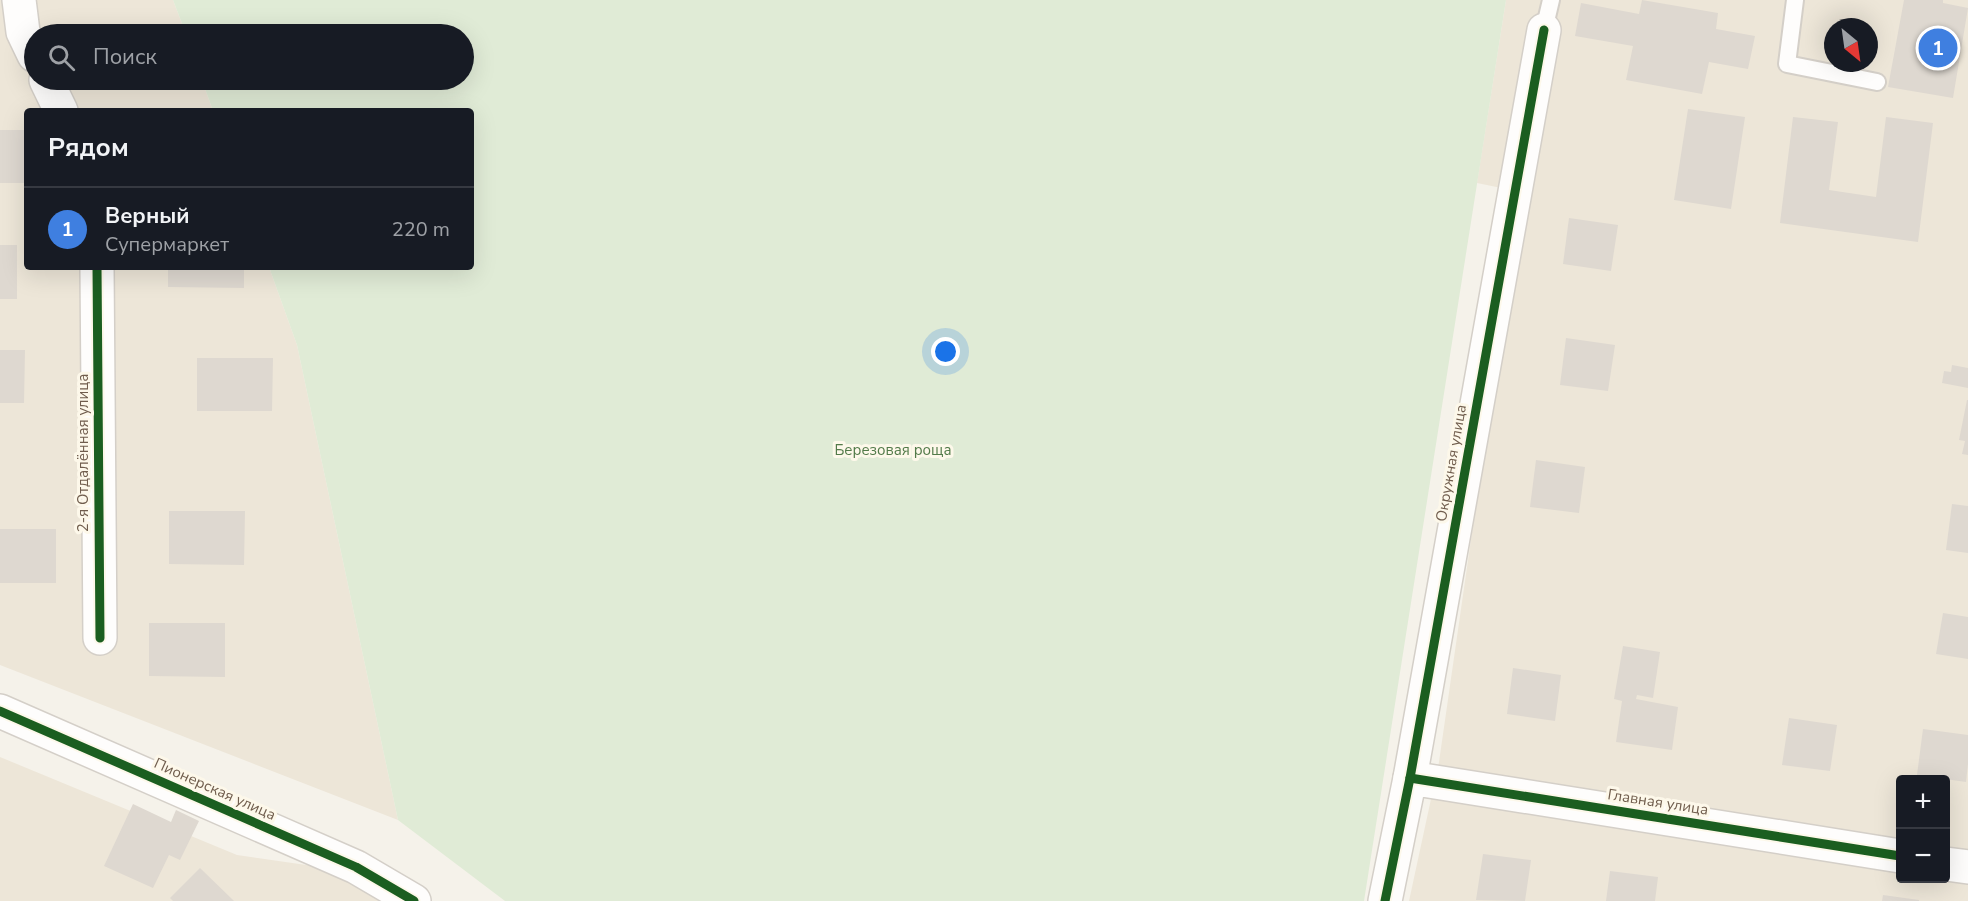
<!DOCTYPE html>
<html lang="ru">
<head>
<meta charset="utf-8">
<style>
  body { margin:0; font-family:"Nunito Sans",sans-serif; background:#20242c; color:#f1f3f6 }
  .controls { position:absolute; right:18px; bottom:18px; display:grid; overflow:hidden; border-radius:6px; box-shadow:0 6px 24px #0002 }
  .controls button { width:54px; height:54px; display:grid; place-items:center; padding:0; border:0; border-bottom:2px solid #363941; background:#171b24; color:#f1f3f6; font:30px sans-serif }
  .compass { position:absolute; left:1824px; top:18px; width:54px; height:54px; border-radius:50%; background:#171b24; box-shadow:0 6px 24px #0002; rotate:151deg }
  .you { position:absolute; left:946px; top:352px; width:21px; height:21px; margin:-15px; border:4px solid #fff; border-radius:50%; background:#1a73e8; box-shadow:0 0 0 9px #1a73e833 }
  .badge { display:grid; place-items:center; width:39px; height:39px; border-radius:50%; background:#b45309; color:#fff; font-size:20px; font-weight:700 }
  .pin { position:absolute; translate:-50% -50%; border:3px solid #fff; box-shadow:0 2px 6px #0006 }
  .list { margin:0; padding:0; list-style:none }
  h2 { display:flex; justify-content:space-between; align-items:center; height:78px; margin:0; padding:0 24px; font-size:26px }
  h2 small { font-size:20px; font-weight:400; color:#9ea1a6 }
  .list li { display:grid; grid-template-columns:39px 1fr auto; gap:18px; align-items:center; box-sizing:border-box; height:84px; padding:0 24px; border-top:2px solid #363941 }
  .list b { display:block; font-size:22px; white-space:nowrap }
  .list p { margin:0; font-size:20px; white-space:nowrap; color:#9ea1a6 }
  .list em { font-size:20px; font-style:normal; color:#9ea1a6 }
  .icon { flex:none; width:33px; height:33px; fill:none; stroke:currentColor; stroke-width:2; stroke-linecap:round; stroke-linejoin:round }
  .map { position:relative; flex:none; width:1968px; height:901px; overflow:hidden }
  .search { position:absolute; background:#171b24; box-shadow:0 6px 24px #0002; left:24px; top:24px; width:450px; height:66px; display:flex; align-items:center; gap:15px; box-sizing:border-box; padding:0 21px; border-radius:33px; color:#9ea1a6; font-size:22px }
  .panel { position:absolute; background:#171b24; box-shadow:0 6px 24px #0002; left:24px; top:108px; width:450px; height:162px; border-radius:6px }
  .map>svg:first-child { display:block }
  .residential { fill:#ede6d8; fill-rule:evenodd }
  .green { fill:#e0ebd6 }
  .building { fill:#ded8d0 }
  .lines { fill:none; stroke-linecap:round; stroke-linejoin:round }
  .lane-casing { stroke:#d4cfc8; stroke-width:20 }
  .street-casing { stroke:#d4cfc8; stroke-width:36 }
  .secondary-casing { stroke:#d4cfc8; stroke-width:36 }
  .lane { stroke:#fefdfc; stroke-width:16 }
  .street { stroke:#fefdfc; stroke-width:33 }
  .secondary { stroke:#fefdfc; stroke-width:33 }
  .cycleway-casing { stroke:#fdf8ea; stroke-width:13 }
  .cycleway { stroke:#1b5e20; stroke-width:9 }
  .labels { text-anchor:middle; stroke-width:6; stroke-linejoin:round; paint-order:stroke }
  .park-label { font-size:15px; fill:#527a49; stroke:#fdf8ea }
  .street-label { font-size:15px; fill:#705d4d; stroke:#fdf8ea }
</style>
</head>
<body>
<div class="map">
<svg width="1968" height="901" viewBox="0 0 1968 901">
  <rect width="100%" height="100%" fill="#f5f2ea"/>
  <g class="residential">
    <path d="M0 0H173L186 34H34V80H202L213 111H27V267H269L297 345 398 820 0 665Z"/>
    <path d="M1506 0H1968V901H1409L1439 762 1521 192 1477 183ZM1833 27H1869V63H1833ZM1900 780H1946V878H1900Z"/>
    <path d="M0 757 237 855 348 871 388 901H0Z"/>
  </g>
  <path class="green" d="M173 0H1506L1364 901H505L398 820 297 345 269 267H471V111H213L202 80H464V34H186Z"/>
  <g class="building">
    <path d="M1642 0 1718 13 1716 29 1755 36 1748 69 1709 62 1702 94 1626 80 1633 46 1575 36 1581 3 1639 14Z"/>
    <path d="M1904 0H1943V3L1968 8 1953 98 1888 87Z"/>
    <path d="M1688 109 1745 117 1731 209 1674 200Z"/>
    <path d="M1793 117 1838 122 1829 190 1876 197 1886 117 1933 123 1918 242 1780 223Z"/>
    <rect x="0" y="130" width="25" height="53"/>
    <path d="M1569 218 1618 225 1611 271 1563 264Z"/>
    <rect x="0" y="245" width="17" height="54"/>
    <path d="M168 267H244V288L168 287Z"/>
    <path d="M1566 338 1615 345 1608 391 1560 385Z"/>
    <path d="M0 350H25L24 403H0Z"/>
    <path d="M197 358H273L272 411H197Z"/>
    <path d="M1952 365 1968 368V388L1942 383 1944 371 1951 372Z"/>
    <path d="M1967 400H1968V455L1962 454 1965 441 1959 440Z"/>
    <path d="M1536 460 1585 467 1579 513 1530 507Z"/>
    <path d="M1952 504 1968 506V553L1946 550Z"/>
    <path d="M169 511H245L244 565 169 564Z"/>
    <rect x="0" y="529" width="56" height="54"/>
    <path d="M1943 613 1968 617V659L1936 654Z"/>
    <path d="M149 623H225V677L149 676Z"/>
    <path d="M1623 646 1660 652 1653 698 1637 695 1636 699 1678 707 1672 750 1616 742 1622 701 1614 699Z"/>
    <path d="M1513 668 1561 675 1555 721 1507 714Z"/>
    <path d="M1789 718 1837 725 1830 771 1782 765Z"/>
    <path d="M1923 729 1968 735V764L1966 782 1917 775Z"/>
    <path d="M133 804 171 822 176 810 199 821 180 860 169 855 153 888 104 866Z"/>
    <path d="M1483 854 1531 860 1525 901 1476 900Z"/>
    <path d="M200 868 234 901H173L170 898Z"/>
    <path d="M1610 871 1658 877 1655 901H1606Z"/>
    <path d="M1883 895 1919 900V901H1882Z"/>
  </g>
  <g class="lines">
    <g class="lane-casing">
      <g id="lane">
        <path d="M1795 0 1787 64 1877 82"/>
        <path d="M1544 30 1551 0"/>
      </g>
    </g>
    <g class="street-casing">
      <g id="street">
        <path d="M19 0 23 32 34 55"/>
        <path d="M46 80 61 111"/>
        <path d="M97 267 100 638"/>
        <path d="M1410 778 1544 30"/>
      </g>
    </g>
    <g class="secondary-casing">
      <g id="secondary">
        <path d="M0 711 356 867 414 901"/>
        <path d="M1946 864 1968 867"/>
        <path d="M1385 901 1410 778 1900 856"/>
      </g>
    </g>
    <use href="#lane" class="lane"/>
    <use href="#street" class="street"/>
    <use href="#secondary" class="secondary"/>
    <g class="cycleway-casing">
      <g id="cycleway">
        <path d="M97 267 100 638"/>
        <path d="M0 711 356 867 414 901"/>
        <path d="M1410 778 1900 856"/>
        <path d="M1385 901 1410 778 1544 30"/>
      </g>
    </g>
    <use href="#cycleway" class="cycleway"/>
  </g>
  <g class="labels">
    <g class="park-label">
      <text x="893" y="455">Березовая роща</text>
    </g>
    <g class="street-label">
      <text transform="translate(83 453) rotate(-90)" y="5">2-я Отдалённая улица</text>
      <text transform="translate(1451 463) rotate(-80)" y="5">Окружная улица</text>
      <text transform="translate(215 789) rotate(24)" y="5">Пионерская улица</text>
      <text transform="translate(1658 802) rotate(9)" y="5">Главная улица</text>
    </g>
  </g>
</svg>
<div class="controls">
<button>+</button>
<button>−</button>
</div>
<svg class="compass" viewBox="-18 -18 36 36"><path d="M0-13l5 13h-10z" fill="#e53935"/><path d="M0 13l5-13h-10z" fill="#9ea1a6"/></svg>
<div class="you"></div>
<div class="pin badge" style="left:1938px;top:48px;background:#3f7fe0">1</div>
<div class="search"><svg class="icon" aria-label="search" viewBox="0 0 24 24"><circle cx="10" cy="10" r="6"/><path d="M15 15l6 6"/></svg>Поиск</div>
<section class="panel">
<h2>Рядом<small></small></h2>
<ul class="list">
<li><span class="badge" style="background:#3f7fe0">1</span><div><b>Верный</b><p>Супермаркет</p></div><em>220 m</em></li>
</ul>
</section>
</div>
</body>
</html>
